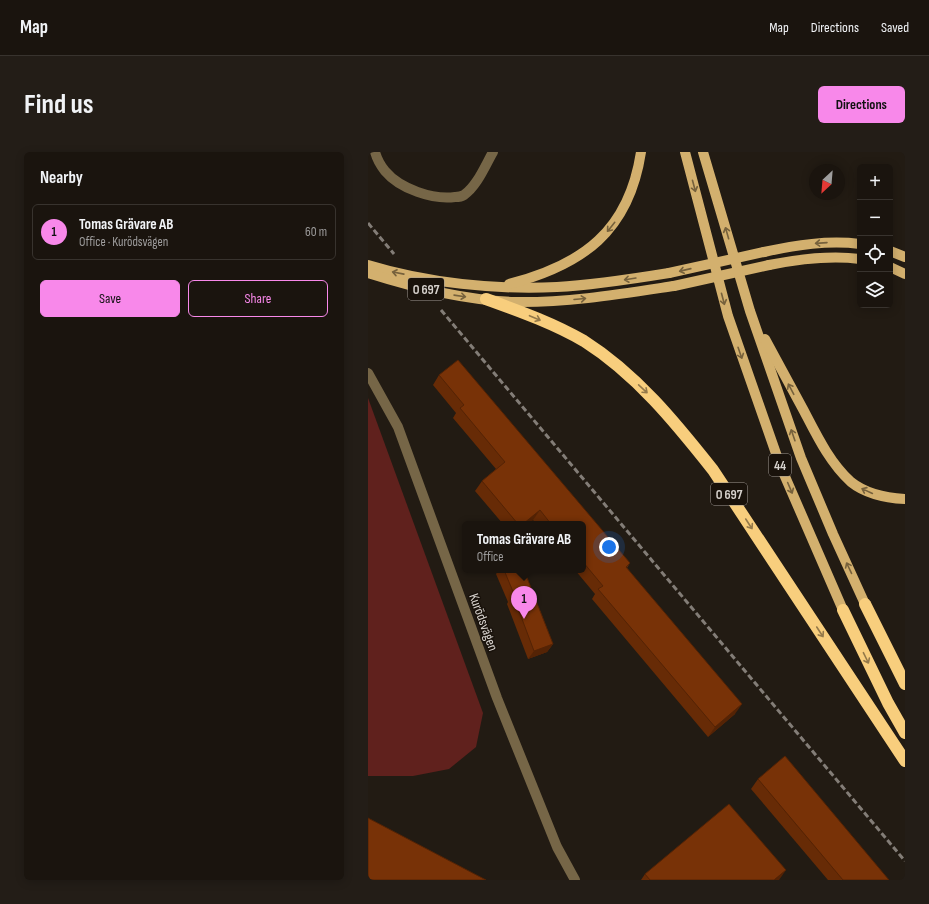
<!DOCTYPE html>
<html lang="en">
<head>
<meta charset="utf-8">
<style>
  body { margin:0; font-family:"Sofia Sans Condensed",sans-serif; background:#231d17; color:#f1f3f6 }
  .controls { position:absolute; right:12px; top:12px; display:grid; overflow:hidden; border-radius:6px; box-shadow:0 2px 10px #0003 }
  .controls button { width:36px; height:36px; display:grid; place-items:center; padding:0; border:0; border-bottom:1px solid #38332e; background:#1a140e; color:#f1f3f6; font:20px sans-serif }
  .compass { position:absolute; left:441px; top:12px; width:36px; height:36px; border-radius:50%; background:#1a140e; box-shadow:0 2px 10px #0003; rotate:206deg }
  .you { position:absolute; left:241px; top:395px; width:14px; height:14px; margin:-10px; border:3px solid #fff; border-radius:50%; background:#1a73e8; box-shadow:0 0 0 6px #1a73e833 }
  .badge { display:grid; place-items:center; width:26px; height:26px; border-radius:50%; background:#f888ea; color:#111; font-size:13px; font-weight:700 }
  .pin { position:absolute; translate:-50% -33px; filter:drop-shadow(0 1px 2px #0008) }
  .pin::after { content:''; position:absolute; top:21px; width:14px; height:12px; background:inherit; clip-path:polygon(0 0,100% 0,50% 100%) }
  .popup { position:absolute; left:94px; top:369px; width:124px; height:52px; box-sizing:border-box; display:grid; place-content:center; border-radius:6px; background:#1a140e; filter:drop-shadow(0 1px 3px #0005); font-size:13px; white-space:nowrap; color:#9f9e9e }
  .popup b { font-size:15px; color:#f1f3f6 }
  .popup::after { content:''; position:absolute; left:50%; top:100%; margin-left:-8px; border:8px solid transparent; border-top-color:#1a140e }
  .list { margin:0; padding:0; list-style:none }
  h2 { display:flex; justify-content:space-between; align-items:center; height:52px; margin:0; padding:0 16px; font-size:17px }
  h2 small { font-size:13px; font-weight:400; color:#9f9e9e }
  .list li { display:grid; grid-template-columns:26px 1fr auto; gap:12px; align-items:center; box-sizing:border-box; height:56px; margin:0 8px 8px; padding:0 8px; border:1px solid #38332e; border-radius:6px }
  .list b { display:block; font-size:15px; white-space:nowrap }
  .list p { margin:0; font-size:13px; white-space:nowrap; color:#9f9e9e }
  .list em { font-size:13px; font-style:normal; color:#9f9e9e }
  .actions { display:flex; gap:8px; padding:12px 16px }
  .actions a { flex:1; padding:9px 0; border:1px solid #f888ea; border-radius:6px; text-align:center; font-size:14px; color:#f888ea }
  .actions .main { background:#f888ea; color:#111 }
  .icon { flex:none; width:22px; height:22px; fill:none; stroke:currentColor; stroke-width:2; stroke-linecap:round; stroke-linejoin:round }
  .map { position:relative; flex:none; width:537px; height:728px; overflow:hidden; border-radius:6px }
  header { display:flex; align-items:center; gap:24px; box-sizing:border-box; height:56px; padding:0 20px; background:#1a140e; border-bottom:1px solid #38332e }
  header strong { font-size:19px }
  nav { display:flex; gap:22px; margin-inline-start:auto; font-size:14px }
  .intro { display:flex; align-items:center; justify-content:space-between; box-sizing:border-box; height:96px; padding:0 24px }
  h1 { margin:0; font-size:28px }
  .button { padding:10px 18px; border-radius:6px; background:#f888ea; color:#111; font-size:14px; font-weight:700 }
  main { display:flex; gap:24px; padding:0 24px }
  aside { flex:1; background:#1a140e; border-radius:6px; box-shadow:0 2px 10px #0003 }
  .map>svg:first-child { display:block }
  .green { fill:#60211d }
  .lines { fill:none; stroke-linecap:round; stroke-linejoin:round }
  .minor { stroke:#766647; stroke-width:10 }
  .major { stroke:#d3b06e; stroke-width:10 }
  .highway { stroke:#f8ce7d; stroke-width:12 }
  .rail { stroke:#837d77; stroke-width:3; stroke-dasharray:6 3; stroke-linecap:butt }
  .major-bridge { stroke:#d3b06e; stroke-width:10 }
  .wall { fill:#672b06 }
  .shaded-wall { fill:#542305 }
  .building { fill:#783207; stroke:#542305 }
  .oneway { stroke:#76613c }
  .oneway2 { stroke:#94794a }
  .labels { text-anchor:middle; stroke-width:3; stroke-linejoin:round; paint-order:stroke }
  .shield { fill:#19120b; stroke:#9e9893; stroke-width:1 }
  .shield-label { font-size:13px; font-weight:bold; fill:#d7d2cd }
  .street-label { font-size:14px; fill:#d7d2cd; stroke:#19120b }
</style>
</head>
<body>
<header>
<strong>Map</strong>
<nav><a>Map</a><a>Directions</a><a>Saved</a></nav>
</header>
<div class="intro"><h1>Find us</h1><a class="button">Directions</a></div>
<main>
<aside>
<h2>Nearby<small></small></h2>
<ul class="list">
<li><span class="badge">1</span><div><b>Tomas Grävare AB</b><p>Office · Kurödsvägen</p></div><em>60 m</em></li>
</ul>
<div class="actions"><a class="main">Save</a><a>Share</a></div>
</aside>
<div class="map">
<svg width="537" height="728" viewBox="0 0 537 728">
  <rect width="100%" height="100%" fill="#221b13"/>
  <path class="green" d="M0 246 115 561 108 595 81 617 45 624H0Z"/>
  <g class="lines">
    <g class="minor">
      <path d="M7 0C9 7 12 13 17 19 32 37 65 48 87 45 90 45 93 45 96 43 109 34 117 14 125 0"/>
      <path d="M0 221 30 275 129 546 189 695 207 728"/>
    </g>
    <g class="major">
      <path d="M317 0 360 164 412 313 475 458"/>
      <path d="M335 0 382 159 433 306 465 382 497 452"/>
      <path d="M522 99 537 105"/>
      <path d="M396 100C428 93 460 88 492 92"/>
      <path d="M0 113C59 131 128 138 189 135 227 133 264 127 301 121"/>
      <path d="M401 113C431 107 461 103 492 107"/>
      <path d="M522 115 537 122"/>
      <path d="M0 121C47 136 96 148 146 150 199 151 253 142 306 134"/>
      <path d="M141 132C215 113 261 79 273 0"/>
      <path d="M397 187C410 211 423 235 436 259 449 284 462 311 483 330 498 342 518 346 537 347"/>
    </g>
    <g class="highway">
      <path d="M118 147C151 159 185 171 216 189 268 222 307 270 345 318L537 609"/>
      <path d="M497 452 537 532"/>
      <path d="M475 458 520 551 537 581"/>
    </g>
    <g class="rail">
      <path d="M0 71 26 102"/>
      <path d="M73 158 537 709"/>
    </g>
    <g class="major-bridge">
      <path d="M301 121 396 100"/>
      <path d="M306 134 401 113"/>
    </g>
  </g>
  <g class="wall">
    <path d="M71 223 262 411 259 416 367 562 340 585 224 447 227 442 207 418H215V372H168L165 368 160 372H135L107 339 114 329 128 317 85 266 88 261 65 233Z"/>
    <path d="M131 418H156L185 492 179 500 160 507 139 452 140 450 128 422Z"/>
    <path d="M390 627 521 728H460L383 637Z"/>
    <path d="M277 722 411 728H273Z"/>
  </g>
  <g class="shaded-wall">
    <path d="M172 358 165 368 160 372H155Z"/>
    <path d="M185 492 179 500 160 507 166 499Z"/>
    <path d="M374 552 367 562 340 585 347 575Z"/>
    <path d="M418 718 411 728H406Z"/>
  </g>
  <g class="building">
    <path d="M90 208 262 411 258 415 374 552 347 575 230 437 235 434 215 410V372H183L172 358 155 372H150L114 329 137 310 92 256 96 253 71 223Z"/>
    <path d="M136 418H156L185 492 166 499 145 443 146 442Z"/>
    <path d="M417 604 521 728H475L390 627Z"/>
    <path d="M361 652 418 718 406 728H282L277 722Z"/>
    <path d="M0 666 118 728H0Z"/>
  </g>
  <defs><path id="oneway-shaft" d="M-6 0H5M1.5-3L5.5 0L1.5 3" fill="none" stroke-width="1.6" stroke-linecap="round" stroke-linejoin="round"/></defs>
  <g class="oneway">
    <use href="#oneway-shaft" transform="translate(326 34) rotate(75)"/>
    <use href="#oneway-shaft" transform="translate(243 75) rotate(129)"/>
    <use href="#oneway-shaft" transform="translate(359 81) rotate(-106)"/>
    <use href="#oneway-shaft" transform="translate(453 91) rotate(176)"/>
    <use href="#oneway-shaft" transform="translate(317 118) rotate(167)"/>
    <use href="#oneway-shaft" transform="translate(30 121) rotate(-169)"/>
    <use href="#oneway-shaft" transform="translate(262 127) rotate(171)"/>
    <use href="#oneway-shaft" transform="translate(92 144) rotate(8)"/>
    <use href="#oneway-shaft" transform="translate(212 147) rotate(-5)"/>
    <use href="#oneway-shaft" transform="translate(355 147) rotate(75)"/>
    <use href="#oneway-shaft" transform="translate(372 201) rotate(71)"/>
    <use href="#oneway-shaft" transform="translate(423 237) rotate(-118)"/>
    <use href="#oneway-shaft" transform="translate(425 283) rotate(-109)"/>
    <use href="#oneway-shaft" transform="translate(422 336) rotate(67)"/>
    <use href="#oneway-shaft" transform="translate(499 339) rotate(-155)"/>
    <use href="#oneway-shaft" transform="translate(481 416) rotate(-115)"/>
  </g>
  <g class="oneway2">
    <use href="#oneway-shaft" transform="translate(167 166) rotate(23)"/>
    <use href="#oneway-shaft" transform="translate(275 237) rotate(43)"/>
    <use href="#oneway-shaft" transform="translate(381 372) rotate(57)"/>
    <use href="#oneway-shaft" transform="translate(452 480) rotate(57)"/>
    <use href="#oneway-shaft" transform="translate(498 506) rotate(64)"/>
  </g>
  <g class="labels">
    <g class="shield">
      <rect x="40" y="126" width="36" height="22" rx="3"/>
      <rect x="401" y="302" width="22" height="22" rx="3"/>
      <rect x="343" y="331" width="36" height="22" rx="3"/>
    </g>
    <g class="shield-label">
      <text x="58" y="142">O 697</text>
      <text x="412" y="318">44</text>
      <text x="361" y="347">O 697</text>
    </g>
    <g class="street-label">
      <text transform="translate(116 470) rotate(70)" y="5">Kurödsvägen</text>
    </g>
  </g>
</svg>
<div class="controls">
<button>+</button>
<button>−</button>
<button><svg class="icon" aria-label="locate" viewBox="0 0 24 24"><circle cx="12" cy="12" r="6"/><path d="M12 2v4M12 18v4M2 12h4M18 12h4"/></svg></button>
<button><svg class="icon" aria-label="layers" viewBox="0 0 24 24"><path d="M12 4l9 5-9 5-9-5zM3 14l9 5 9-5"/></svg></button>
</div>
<svg class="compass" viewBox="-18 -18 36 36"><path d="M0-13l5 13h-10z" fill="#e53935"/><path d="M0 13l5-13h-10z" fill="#9f9e9e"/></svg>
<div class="you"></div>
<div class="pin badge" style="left:156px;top:467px">1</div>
<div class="popup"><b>Tomas Grävare AB</b>Office</div>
</div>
</main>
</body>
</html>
